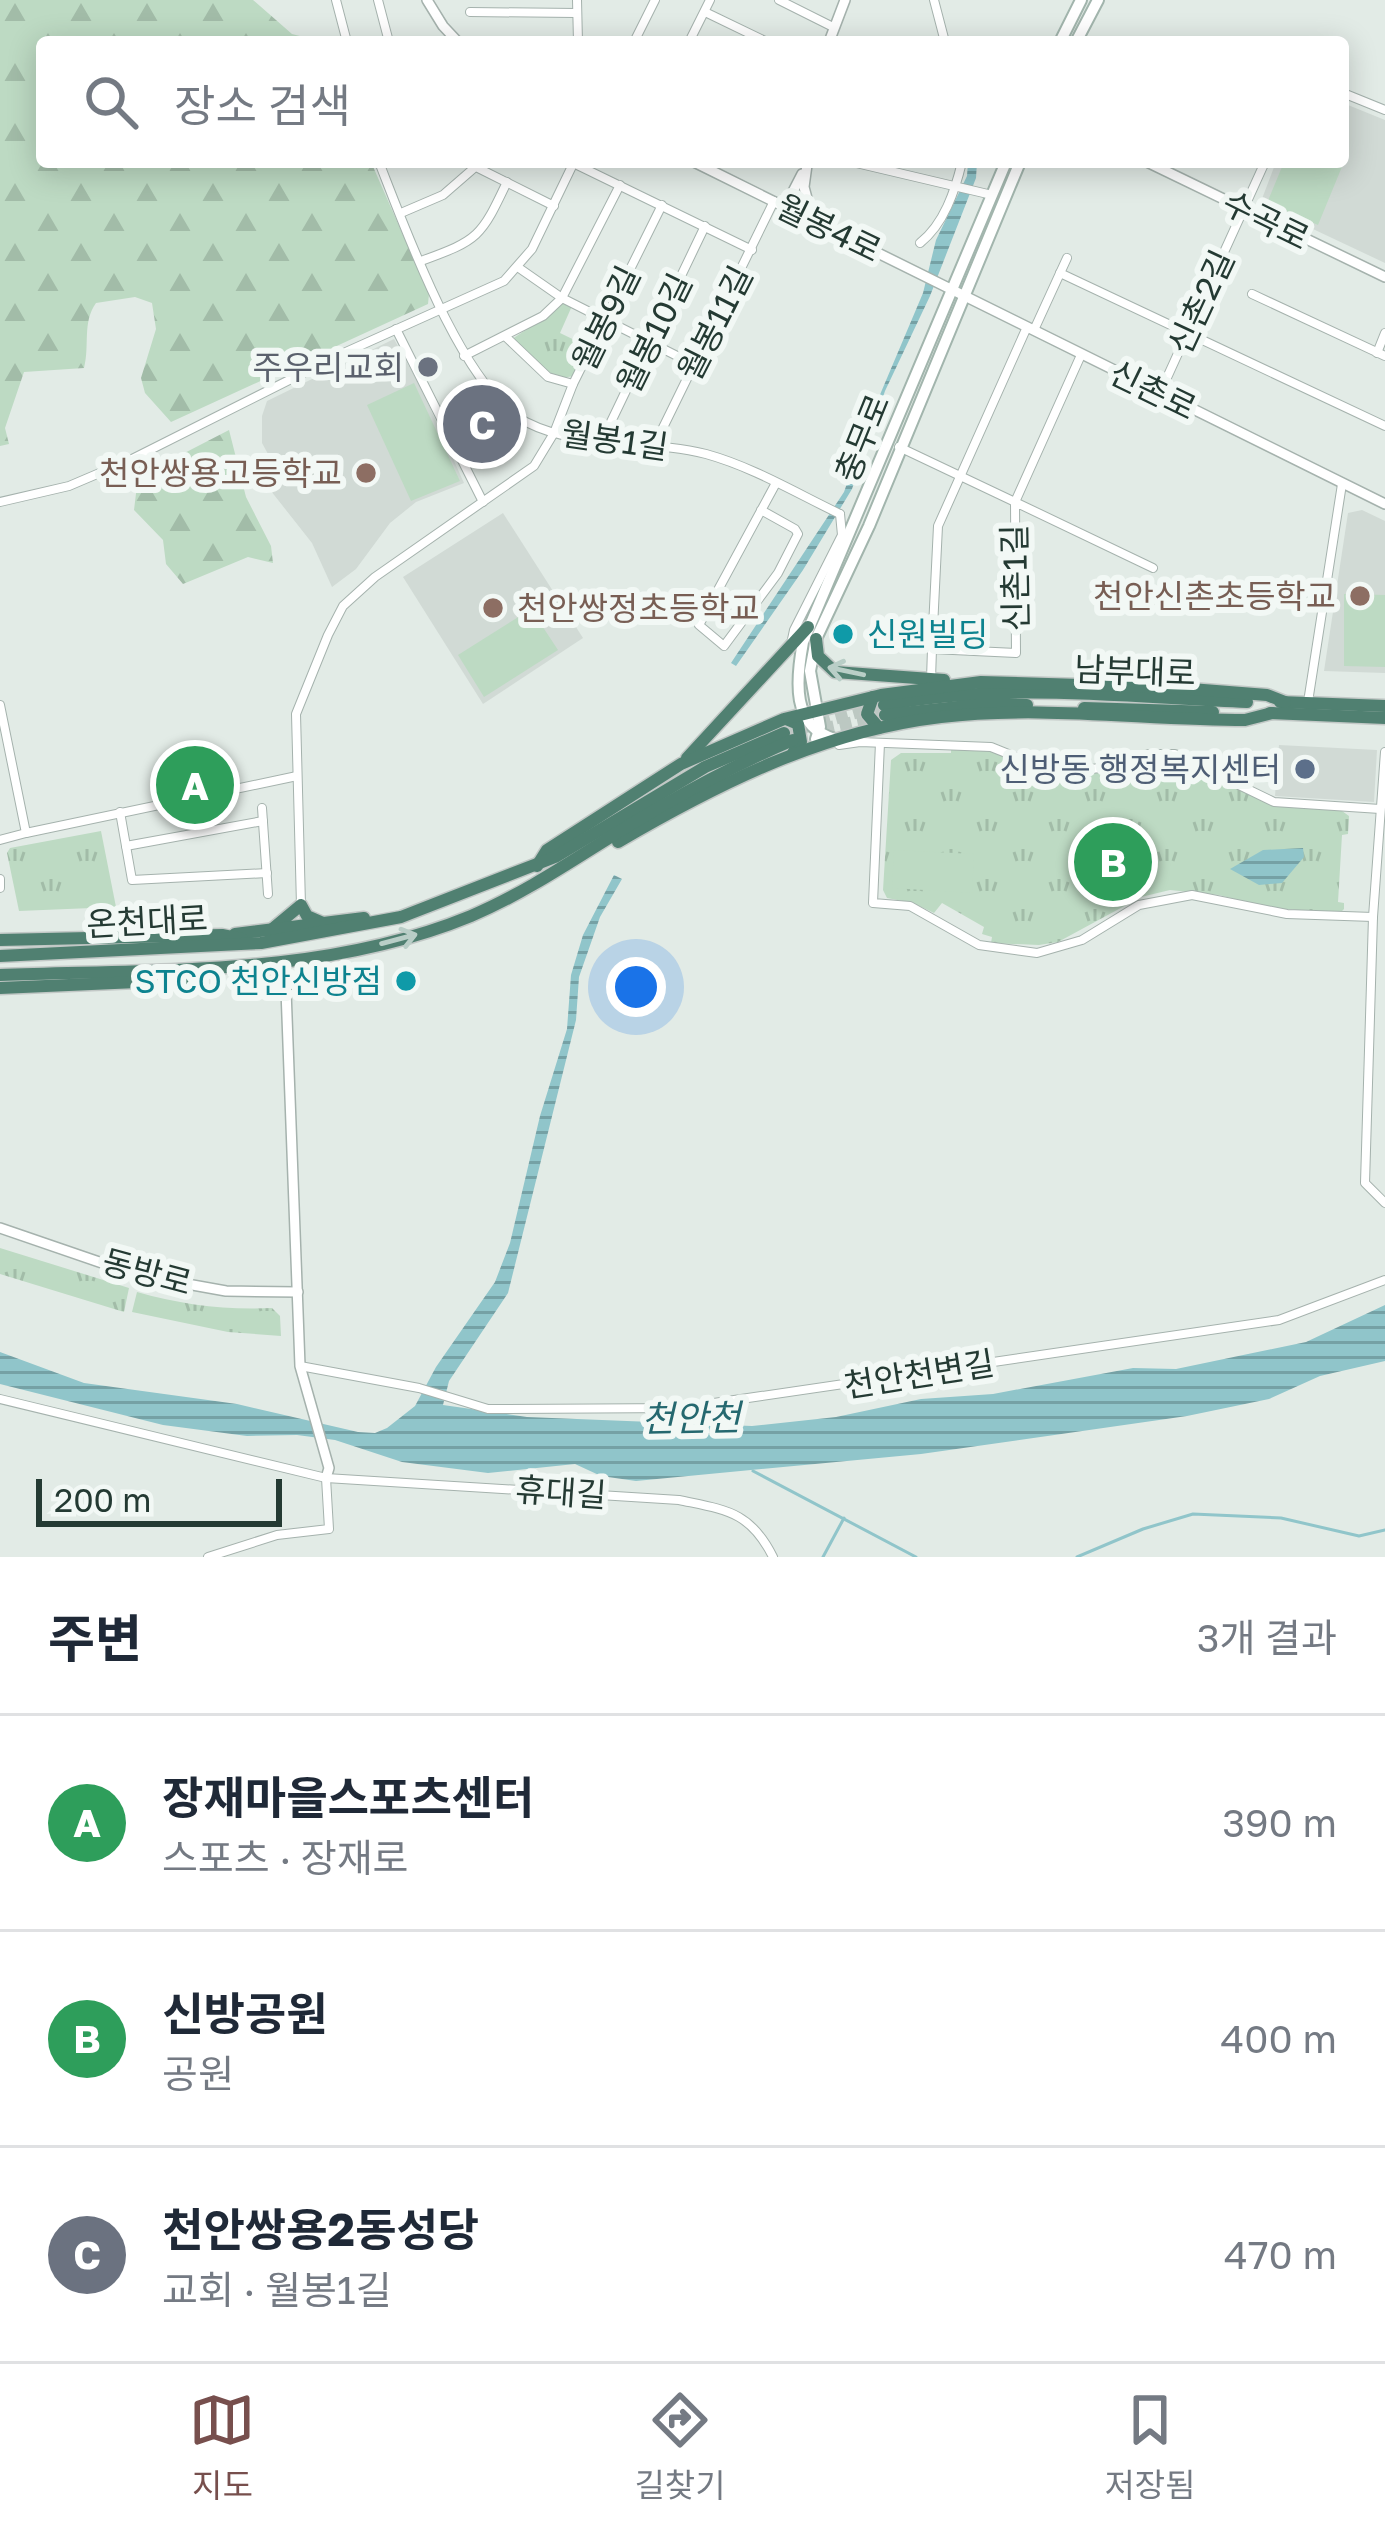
<!DOCTYPE html>
<html lang="ko">
<head>
<meta charset="utf-8">
<style>
  body { margin:0; font-family:"Golos Text","Noto Sans KR",sans-serif; background:#f2f2f3; color:#1f2937 }
  .scale { position:absolute; left:36px; bottom:30px; width:246px; box-sizing:border-box; padding-left:12px; border:6px solid #243a33; border-top:0; font-size:33px; line-height:42px; white-space:nowrap; color:#243a33; -webkit-text-stroke:9px #f2f8f5; paint-order:stroke }
  .you { position:absolute; left:636px; top:987px; width:42px; height:42px; margin:-30px; border:9px solid #fff; border-radius:50%; background:#1a73e8; box-shadow:0 0 0 18px #1a73e833 }
  .badge { display:grid; place-items:center; width:78px; height:78px; border-radius:50%; background:#774f4d; color:#fff; font-size:39px; font-weight:700 }
  .pin { position:absolute; translate:-50% -50%; border:6px solid #fff; box-shadow:0 3px 12px #0006 }
  .list { margin:0; padding:0; list-style:none }
  h2 { display:flex; justify-content:space-between; align-items:center; height:156px; margin:0; padding:0 48px; font-size:51px }
  h2 small { font-size:39px; font-weight:400; color:#747a83 }
  .list li { display:grid; grid-template-columns:78px 1fr auto; gap:36px; align-items:center; box-sizing:border-box; height:216px; padding:0 48px; border-top:3px solid #e0e1e3 }
  .list b { display:block; font-size:45px; white-space:nowrap }
  .list p { margin:0; font-size:39px; white-space:nowrap; color:#747a83 }
  .list em { font-size:39px; font-style:normal; color:#747a83 }
  .icon { flex:none; width:66px; height:66px; fill:none; stroke:currentColor; stroke-width:2; stroke-linecap:round; stroke-linejoin:round }
  .map { position:relative; flex:none; width:1385px; height:1557px; overflow:hidden }
  .search { position:absolute; background:#fff; box-shadow:0 6px 30px #0003; left:36px; right:36px; top:36px; height:132px; display:flex; align-items:center; gap:30px; box-sizing:border-box; padding:0 42px; border-radius:12px; color:#747a83; font-size:45px }
  .sheet { height:804px; background:#fff }
  nav { display:flex; justify-content:space-around; align-items:center; box-sizing:border-box; height:168px; border-top:3px solid #e0e1e3; background:#fff; font-size:33px; color:#747a83 }
  nav a { display:grid; justify-items:center; gap:6px }
  nav .on { color:#774f4d }
  .map>svg:first-child { display:block }
  .built { fill:#d1dad5 }
  .forest { fill:url(#forest-firs) }
  .park { fill:url(#park-tufts) }
  .garden { fill:#bddac3 }
  .water { fill:url(#water-rules) }
  .lines { fill:none; stroke-linecap:round; stroke-linejoin:round }
  .stream { stroke:#90c5ca; stroke-width:3 }
  .trunk-tunnel { stroke:#bcc8c2; stroke-width:12; stroke-dasharray:12 6; stroke-linecap:butt }
  .minor-casing { stroke:#a5b2ad; stroke-width:10 }
  .tertiary-casing { stroke:#a5b2ad; stroke-width:12 }
  .secondary-casing { stroke:#a2b5ad; stroke-width:14 }
  .trunk-casing { stroke:#c2c8c6; stroke-width:15 }
  .minor { stroke:#fff; stroke-width:8 }
  .tertiary { stroke:#fff; stroke-width:9 }
  .secondary { stroke:#fff; stroke-width:10 }
  .trunk { stroke:#508071; stroke-width:12 }
  .oneway { stroke:#b9cec7 }
  .worship-dot { fill:#6b7280; stroke:#f2f8f5; stroke-width:4.5 }
  .education-dot { fill:#8d6e63; stroke:#f2f8f5; stroke-width:4.5 }
  .culture-dot { fill:#0f9aa8; stroke:#f2f8f5; stroke-width:4.5 }
  .service-dot { fill:#5c6f8a; stroke:#f2f8f5; stroke-width:4.5 }
  .labels { text-anchor:middle; stroke-width:12; stroke-linejoin:round; paint-order:stroke }
  .street-label { font-size:33px; fill:#243a33; stroke:#f2f8f5 }
  .worship-label { font-size:33px; fill:#5b616d; stroke:#f2f8f5; text-anchor:end }
  .education-label { font-size:33px; fill:#785e54; stroke:#f2f8f5; text-anchor:end }
  .culture-label { font-size:33px; fill:#0d838f; stroke:#f2f8f5; text-anchor:start }
  .service-label { font-size:33px; fill:#4e5e75; stroke:#f2f8f5; text-anchor:end }
  .water-label { font-size:36px; font-style:italic; fill:#25686f; stroke:#f2f8f5 }
</style>
</head>
<body>
<div class="map">
<svg width="1385" height="1557" viewBox="0 0 1385 1557">
  <defs>
    <pattern id="forest-firs" width="22" height="20" patternUnits="userSpaceOnUse" patternTransform="scale(3)"><rect width="22" height="20" fill="#bddac3"/><path d="M5 1l3.5 6h-7zM16 11l3.5 6h-7z" fill="#a2bca8"/></pattern>
    <pattern id="park-tufts" width="24" height="20" patternUnits="userSpaceOnUse" patternTransform="scale(3)"><rect width="24" height="20" fill="#bddac3"/><path d="M3 7l-1-3M5 7V3M7 7l1-3M15 17l-1-3M17 17v-4M19 17l1-3" fill="none" stroke="#a2bca8"/></pattern>
    <pattern id="water-rules" width="6" height="5" patternUnits="userSpaceOnUse" patternTransform="scale(3)"><rect width="6" height="5" fill="#90c5ca"/><path d="M0 2.5h6" fill="none" stroke="#75a1a5"/></pattern>
  </defs>
  <rect width="100%" height="100%" fill="#e2ebe6"/>
  <g class="built">
    <path d="M1343 103 1385 120V263L1260 204 1276 162H1343Z"/>
    <path d="M394 339 422 390 464 483 416 502 390 523 356 569 332 587 312 543 271 491 273 463 262 443V416L267 401Z"/>
    <path d="M1362 510 1385 521V673L1324 671 1348 513Z"/>
    <path d="M503 513 583 638 483 704 403 577Z"/>
    <path d="M1279 745 1377 750 1374 802 1275 796Z"/>
  </g>
  <g class="forest">
    <path d="M0 0H253L292 34 323 42H42V162H371L429 294 428 304 171 422 145 393 141 378 156 329 152 303 135 297 96 303C82 323 90 345 84 368L24 372 5 428 9 444 0 446Z"/>
    <path d="M229 430 246 497 271 546 273 563 248 557 183 584 166 564 163 540 134 510 138 477Z"/>
  </g>
  <g class="park">
    <path d="M562 301 572 306 560 333 589 347 574 376C547 383 530 356 512 339L544 318Z"/>
    <path d="M951 750H988L1073 774 1173 757 1275 805 1342 811 1349 816 1348 834 1342 835 1338 902 1344 903V909L1340 913 1270 908 1219 895 1170 890 1141 897 1058 942 1039 945 991 943 992 937 982 934 984 927 942 903 934 913 913 903 887 898 883 890 891 760 901 753H951Z"/>
    <path d="M101 831 116 907 19 911 7 853 10 848Z"/>
    <path d="M0 1248 129 1288 124 1312 0 1274Z"/>
    <path d="M137 1292C183 1305 224 1310 272 1308L280 1316 281 1336 228 1332 132 1312Z"/>
  </g>
  <g class="garden">
    <path d="M1343 156 1346 157 1318 225 1267 203 1284 162H1343Z"/>
    <path d="M414 383 460 481 411 501 367 405Z"/>
    <path d="M1344 594 1385 595V667L1344 666Z"/>
    <path d="M531 609 558 650 484 697 458 655Z"/>
    <path d="M894 850 974 854 972 893 892 888Z"/>
  </g>
  <g class="water">
    <path d="M968 162H977L976 178 930 296 885 391 852 489 803 570 736 666 731 663 844 492 868 423 923 293 936 240 967 176Z"/>
    <path d="M1303 848 1304 857 1282 883 1259 885 1230 869 1263 850Z"/>
    <path d="M614 875 622 879 600 917 579 977 576 1020 508 1293 449 1381 443 1405 527 1417 752 1426 836 1417 921 1399 993 1394 1133 1368 1176 1369 1306 1342 1385 1305V1361L1320 1376 1269 1399 1187 1416 921 1454 636 1481 601 1476 575 1464 488 1473 402 1462 335 1440 297 1435 247 1436 163 1425 0 1384V1352L84 1383 237 1404 358 1432 375 1433 387 1428 415 1406 436 1367 495 1282 510 1243 540 1116 567 1029 571 975 583 935Z"/>
  </g>
  <g class="lines">
    <g class="stream">
      <path d="M753 1471 916 1557"/>
      <path d="M823 1557 844 1518"/>
      <path d="M1077 1557 1143 1529 1193 1514 1281 1518 1359 1536 1385 1530"/>
    </g>
    <g class="trunk-tunnel">
      <path d="M822 729 885 715"/>
      <path d="M784 733 884 705"/>
    </g>
    <g class="minor-casing">
      <g id="minor">
        <path d="M336 0 347 42"/>
        <path d="M378 0 389 42"/>
        <path d="M577 0 578 42"/>
        <path d="M779 0 833 27"/>
        <path d="M934 0 945 42"/>
        <path d="M470 12 576 13"/>
        <path d="M705 12 767 42"/>
        <path d="M634 42 655 0"/>
        <path d="M689 42 710 0"/>
        <path d="M1343 93 1385 110"/>
        <path d="M379 162C405 228 463 390 526 422 581 450 647 439 706 454 753 467 796 493 840 514"/>
        <path d="M852 162 992 195"/>
        <path d="M573 163 752 250"/>
        <path d="M476 167 554 206"/>
        <path d="M401 213 443 195 481 162"/>
        <path d="M920 243C944 224 955 191 962 162"/>
        <path d="M421 261C479 240 481 237 507 182"/>
        <path d="M519 268 562 298 693 364"/>
        <path d="M1060 273 1385 426"/>
        <path d="M1252 294 1385 356"/>
        <path d="M396 329 483 502"/>
        <path d="M1034 330 1067 258"/>
        <path d="M506 337 548 377 573 384"/>
        <path d="M1377 353 1385 333"/>
        <path d="M464 356 543 316 562 298 620 185"/>
        <path d="M1160 393 1265 162"/>
        <path d="M608 441 610 424 705 226"/>
        <path d="M655 444 774 201"/>
        <path d="M899 447 1015 502 1081 355"/>
        <path d="M0 502 69 486 130 460 337 356 504 281 532 249 574 162"/>
        <path d="M761 510 795 529 798 534 778 573 724 646 699 625 776 483"/>
        <path d="M791 644 794 630 842 535 840 514"/>
        <path d="M932 648 938 526 1027 327"/>
        <path d="M931 679 932 649 1016 653 1015 502 1153 568"/>
        <path d="M1308 702 1342 484"/>
        <path d="M0 705 26 833 297 776"/>
        <path d="M880 743 873 903 910 906 979 945 1037 953 1082 940 1139 905 1192 895 1287 914 1373 917"/>
        <path d="M839 745 860 742 991 747 1036 765 1073 771 1109 767 1149 754H1175L1274 802 1380 809"/>
        <path d="M1385 752 1373 917 1365 1183 1385 1203"/>
        <path d="M262 808 268 894"/>
        <path d="M120 812 132 880 267 873"/>
        <path d="M0 840 26 833"/>
        <path d="M126 846 263 821"/>
        <path d="M0 879V888"/>
        <path d="M301 905 296 714 328 635 343 606 375 577 534 466 554 433 573 384 662 205"/>
        <path d="M300 1366 419 1388 488 1409 680 1408 1279 1320 1385 1280"/>
        <path d="M0 1399 326 1478 679 1500C726 1510 750 1511 773 1557"/>
        <path d="M208 1557 277 1535 329 1529 326 1478"/>
      </g>
    </g>
    <g class="tertiary-casing">
      <g id="tertiary">
        <path d="M427 0 443 26 458 42"/>
        <path d="M829 42 845 0"/>
        <path d="M694 162 1385 504"/>
        <path d="M1147 162 1385 277"/>
        <path d="M807 165 804 187 813 221"/>
        <path d="M785 207 802 174"/>
        <path d="M285 963 300 1366 329 1468 326 1478"/>
        <path d="M0 1228 137 1275 226 1291 298 1292"/>
      </g>
    </g>
    <g class="secondary-casing">
      <g id="secondary">
        <path d="M1060 42 1081 0"/>
        <path d="M1076 42 1098 0"/>
        <path d="M816 739 820 727 810 671 816 639 869 526 1020 162"/>
        <path d="M835 739C791 727 796 680 803 642L1006 162"/>
      </g>
    </g>
    <g class="trunk-casing">
      <g id="trunk">
        <path d="M816 639 818 656 835 672 944 680"/>
        <path d="M873 697 867 714 879 728"/>
        <path d="M1280 702 1385 706"/>
        <path d="M884 705C1003 682 1126 697 1247 702"/>
        <path d="M1084 708 1213 712"/>
        <path d="M1270 713 1385 718"/>
        <path d="M885 715 976 705H1027"/>
        <path d="M786 719 798 724 801 742 793 753"/>
        <path d="M687 758 808 627"/>
        <path d="M618 842C719 783 823 731 941 717 1041 705 1145 720 1245 720L1272 713"/>
        <path d="M537 866 547 850 681 764 784 719 881 695 981 682 1178 688 1267 695 1285 702"/>
        <path d="M271 930 301 905 307 916 323 923"/>
        <path d="M235 934 364 918"/>
        <path d="M0 940 222 935 242 939"/>
        <path d="M0 956 261 943 401 917 555 857 705 767 784 733"/>
        <path d="M0 975C157 969 323 977 471 916 530 891 583 853 638 820 688 790 739 763 793 740"/>
        <path d="M0 988 183 980 206 970"/>
      </g>
    </g>
    <use href="#minor" class="minor"/>
    <use href="#tertiary" class="tertiary"/>
    <use href="#secondary" class="secondary"/>
    <use href="#trunk" class="trunk"/>
  </g>
  <defs><path id="oneway-shaft" d="M-6 0H5M1.5-3L5.5 0L1.5 3" fill="none" stroke-width="1.6" stroke-linecap="round" stroke-linejoin="round" transform="scale(3)"/></defs>
  <g class="oneway">
    <use href="#oneway-shaft" transform="translate(846 671) rotate(-168)"/>
    <use href="#oneway-shaft" transform="translate(399 939) rotate(-15)"/>
  </g>
  <circle class="worship-dot" cx="428" cy="367" r="12"/>
  <g class="education-dot">
    <circle cx="366" cy="473" r="12"/>
    <circle cx="1360" cy="596" r="12"/>
    <circle cx="493" cy="608" r="12"/>
  </g>
  <g class="culture-dot">
    <circle cx="843" cy="634" r="12"/>
    <circle cx="406" cy="981" r="12"/>
  </g>
  <circle class="service-dot" cx="1305" cy="769" r="12"/>
  <g class="labels">
    <g class="street-label">
      <text transform="translate(1266 220) rotate(26)" y="12">수곡로</text>
      <text transform="translate(829 228) rotate(26)" y="12">월봉4로</text>
      <text transform="translate(1201 302) rotate(-65)" y="12">신촌2길</text>
      <text transform="translate(606 318) rotate(-64)" y="12">월봉9길</text>
      <text transform="translate(715 323) rotate(-63)" y="12">월봉11길</text>
      <text transform="translate(654 333) rotate(-64)" y="12">월봉10길</text>
      <text transform="translate(1153 390) rotate(26)" y="12">신촌로</text>
      <text transform="translate(862 438) rotate(-68)" y="12">충무로</text>
      <text transform="translate(615 440) rotate(8)" y="12">월봉1길</text>
      <text transform="translate(1015 578) rotate(-91)" y="12">신촌1길</text>
      <text transform="translate(1135 671) rotate(2)" y="12">남부대로</text>
      <text transform="translate(147 921) rotate(-3)" y="12">온천대로</text>
      <text transform="translate(147 1272) rotate(15)" y="12">동방로</text>
      <text transform="translate(919 1374) rotate(-9)" y="12">천안천변길</text>
      <text transform="translate(561 1492) rotate(4)" y="12">휴대길</text>
    </g>
    <g class="worship-label">
      <text x="404" y="379">주우리교회</text>
    </g>
    <g class="education-label">
      <text x="342" y="485">천안쌍용고등학교</text>
      <text x="1336" y="608">천안신촌초등학교</text>
      <text x="517" y="620" text-anchor="start">천안쌍정초등학교</text>
    </g>
    <g class="culture-label">
      <text x="867" y="646">신원빌딩</text>
      <text x="382" y="993" text-anchor="end">STCO 천안신방점</text>
    </g>
    <g class="service-label">
      <text x="1281" y="781">신방동 행정복지센터</text>
    </g>
    <g class="water-label">
      <text transform="translate(691 1418) rotate(-1)" y="13">천안천</text>
    </g>
  </g>
</svg>
<div class="scale">200 m</div>
<div class="you"></div>
<div class="pin badge" style="left:195px;top:785px;background:#2e9e5b">A</div>
<div class="pin badge" style="left:1113px;top:862px;background:#2e9e5b">B</div>
<div class="pin badge" style="left:482px;top:424px;background:#6b7280">C</div>
<div class="search"><svg class="icon" aria-label="search" viewBox="0 0 24 24"><circle cx="10" cy="10" r="6"/><path d="M15 15l6 6"/></svg>장소 검색</div>
</div>
<section class="sheet">
<h2>주변<small>3개 결과</small></h2>
<ul class="list">
<li><span class="badge" style="background:#2e9e5b">A</span><div><b>장재마을스포츠센터</b><p>스포츠 · 장재로</p></div><em>390 m</em></li>
<li><span class="badge" style="background:#2e9e5b">B</span><div><b>신방공원</b><p>공원</p></div><em>400 m</em></li>
<li><span class="badge" style="background:#6b7280">C</span><div><b>천안쌍용2동성당</b><p>교회 · 월봉1길</p></div><em>470 m</em></li>
</ul>
</section>
<nav>
<a class="on"><svg class="icon" aria-label="map" viewBox="0 0 24 24"><path d="M3 6l6-2 6 2 6-2v14l-6 2-6-2-6 2zM9 4v14M15 6v14"/></svg>지도</a>
<a><svg class="icon" aria-label="directions" viewBox="0 0 24 24"><path d="M12 3l9 9-9 9-9-9zM9 14v-3h6M13 9l2 2-2 2"/></svg>길찾기</a>
<a><svg class="icon" aria-label="saved" viewBox="0 0 24 24"><path d="M7 4h10v16l-5-4-5 4z"/></svg>저장됨</a>
</nav>
</body>
</html>
